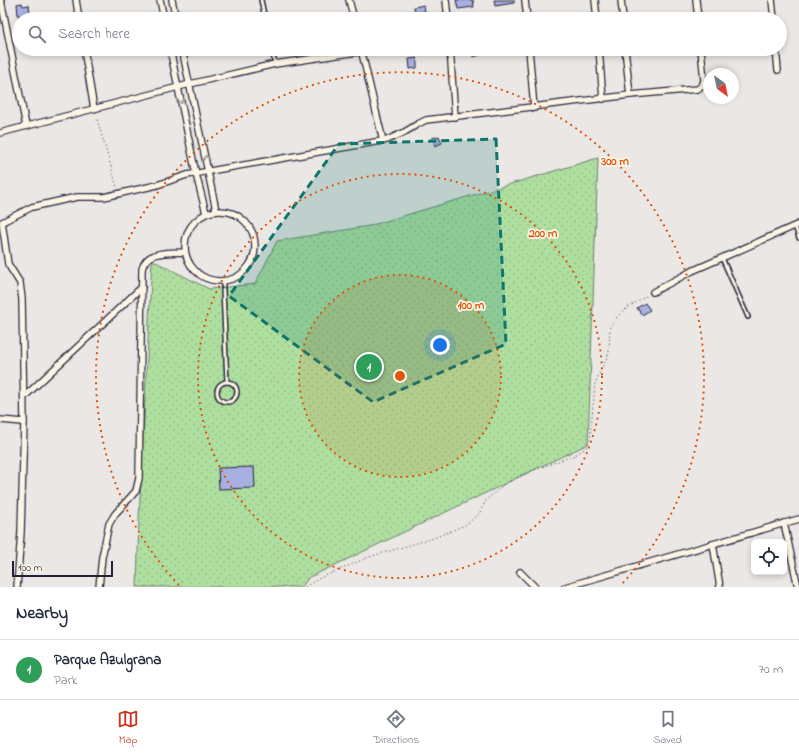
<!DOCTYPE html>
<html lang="en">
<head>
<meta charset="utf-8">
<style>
  body { margin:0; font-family:"Indie Flower",sans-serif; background:#f2f2f3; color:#1f2937 }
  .controls { position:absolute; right:12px; bottom:12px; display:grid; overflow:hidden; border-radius:6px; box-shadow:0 2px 6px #0003 }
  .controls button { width:36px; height:36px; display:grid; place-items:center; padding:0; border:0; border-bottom:1px solid #e0e1e3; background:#fff; color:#1f2937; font:20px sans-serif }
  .compass { position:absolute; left:703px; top:68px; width:36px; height:36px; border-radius:50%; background:#fff; box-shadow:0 2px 6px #0003; rotate:147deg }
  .scale { position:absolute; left:12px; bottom:10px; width:101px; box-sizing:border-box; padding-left:4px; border:2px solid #22223b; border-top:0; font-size:11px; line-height:14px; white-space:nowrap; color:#22223b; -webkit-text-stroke:3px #fcf5e5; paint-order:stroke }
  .you { position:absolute; left:440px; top:345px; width:14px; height:14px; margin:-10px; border:3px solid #fff; border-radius:50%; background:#1a73e8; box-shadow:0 0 0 6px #1a73e833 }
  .badge { display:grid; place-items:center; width:26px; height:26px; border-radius:50%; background:#c8321e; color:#fff; font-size:13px; font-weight:700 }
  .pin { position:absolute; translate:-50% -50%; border:2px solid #fff; box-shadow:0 1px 4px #0006 }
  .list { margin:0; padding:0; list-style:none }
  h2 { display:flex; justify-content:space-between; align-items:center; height:52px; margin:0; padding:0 16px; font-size:17px }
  h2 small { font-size:13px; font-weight:400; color:#747a83 }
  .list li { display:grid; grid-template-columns:26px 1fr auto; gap:12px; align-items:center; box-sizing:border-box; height:60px; padding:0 16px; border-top:1px solid #e0e1e3 }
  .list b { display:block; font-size:15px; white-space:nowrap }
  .list p { margin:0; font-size:13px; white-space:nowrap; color:#747a83 }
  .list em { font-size:13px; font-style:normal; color:#747a83 }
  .icon { flex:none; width:22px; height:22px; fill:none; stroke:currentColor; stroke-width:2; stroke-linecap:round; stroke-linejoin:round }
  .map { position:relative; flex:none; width:799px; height:587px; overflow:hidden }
  .search { position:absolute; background:#fff; box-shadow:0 2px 6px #0003; left:12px; right:12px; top:12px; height:44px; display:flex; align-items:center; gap:10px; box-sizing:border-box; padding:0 14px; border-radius:22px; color:#747a83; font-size:15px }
  .sheet { height:112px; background:#fff }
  nav { display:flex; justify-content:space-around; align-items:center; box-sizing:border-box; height:56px; border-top:1px solid #e0e1e3; background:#fff; font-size:11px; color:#747a83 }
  nav a { display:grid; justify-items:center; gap:2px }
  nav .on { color:#c8321e }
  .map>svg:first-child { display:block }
  .park { fill:url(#park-dots); stroke:#68806d }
  .building { fill:#a7b0e1; stroke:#22223b }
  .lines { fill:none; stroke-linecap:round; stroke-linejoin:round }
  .lane-casing { stroke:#22223b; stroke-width:6 }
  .street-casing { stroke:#22223b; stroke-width:8 }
  .path { stroke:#22223b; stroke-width:1; stroke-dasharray:1 3; stroke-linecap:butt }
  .lane { stroke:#fcf5e5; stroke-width:3 }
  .street { stroke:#fcf5e5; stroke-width:5.5 }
  .oneway { stroke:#9a9698 }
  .marked { fill:#0f766e; fill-opacity:0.2; stroke:#0f766e; stroke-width:3; stroke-dasharray:8 5; stroke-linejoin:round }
  .ring { fill:none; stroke:#de560e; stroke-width:2; stroke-dasharray:2 4 }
  .centre { fill:#de560e; stroke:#fcf5e5; stroke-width:2 }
  .ring-label { font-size:12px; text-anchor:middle; font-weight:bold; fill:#de560e; stroke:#fcf5e5; stroke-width:3.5; stroke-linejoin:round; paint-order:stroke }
</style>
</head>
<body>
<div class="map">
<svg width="799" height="587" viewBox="0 0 799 587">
  <defs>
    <pattern id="park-dots" width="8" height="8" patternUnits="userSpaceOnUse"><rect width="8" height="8" fill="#aedf9f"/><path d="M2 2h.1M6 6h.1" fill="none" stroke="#95bf8a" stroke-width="1.8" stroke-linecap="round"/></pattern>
  </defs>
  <rect width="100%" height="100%" fill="#ebe7e4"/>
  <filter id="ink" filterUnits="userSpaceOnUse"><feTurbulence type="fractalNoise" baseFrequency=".025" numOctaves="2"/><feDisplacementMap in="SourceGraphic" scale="8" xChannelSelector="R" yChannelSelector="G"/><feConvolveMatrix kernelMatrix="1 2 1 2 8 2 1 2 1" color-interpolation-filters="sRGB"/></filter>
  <g filter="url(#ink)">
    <path class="park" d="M598 158 588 444 308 578 302 587H137L139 519 152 260 209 289 255 284 277 241 369 226Z"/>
    <g class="building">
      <path d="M456 0H473L474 7 458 9Z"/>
      <path d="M494 0H514V3L495 6Z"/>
      <path d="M22 3 23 6 29 5 30 15 18 16 17 4Z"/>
      <path d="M424 5 425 11 415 13 414 7Z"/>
      <path d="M472 49H478L480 55 473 57Z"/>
      <path d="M417 58V68L410 69 409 59Z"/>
      <path d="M439 136 442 143 435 146 432 138Z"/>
      <path d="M645 303 650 310 642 315 637 308Z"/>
      <path d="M254 467 255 488 219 489 218 468Z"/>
    </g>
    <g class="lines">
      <g class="lane-casing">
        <g id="lane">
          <path d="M261 0 265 19"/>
          <path d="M272 49 275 64"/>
          <path d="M795 226 799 238"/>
          <path d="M722 258 748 317"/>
          <path d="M223 281V286"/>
          <path d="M223 290 227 382"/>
          <circle cx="227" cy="392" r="10"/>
        </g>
      </g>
      <g class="street-casing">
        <g id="street">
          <path d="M1 0 26 126"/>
          <path d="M76 0 79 19"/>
          <path d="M160 0 164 19"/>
          <path d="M172 0 176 19"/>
          <path d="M349 0 354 19"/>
          <path d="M446 0 448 19"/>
          <path d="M525 0 527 19"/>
          <path d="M595 0 597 19"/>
          <path d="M621 0 623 19"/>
          <path d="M696 0 698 19"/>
          <path d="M772 0 774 19"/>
          <path d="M84 49 94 109"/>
          <path d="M170 49 196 174 206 213"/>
          <path d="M182 49 216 210"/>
          <path d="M361 49 383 141"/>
          <path d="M450 49 455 117"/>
          <path d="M529 49 534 108"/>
          <path d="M599 49 603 99"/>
          <path d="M625 49 630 95"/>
          <path d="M776 49 778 70"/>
          <path d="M0 133 190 84 275 64 378 49"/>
          <circle cx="220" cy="246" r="35"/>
          <path d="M653 292 692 271 799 224"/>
          <path d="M24 397 142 287"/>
          <path d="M0 420 24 422"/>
          <path d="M784 523 798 587"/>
          <path d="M713 544 720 587"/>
          <path d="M520 572 535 587"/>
          <path d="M17 587 21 532 24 422 22 299 20 283 8 264 2 222 32 207 77 197H104L157 185 187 175 387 140 403 133 418 124 426 120 630 95 698 89 703 84 704 80 701 49"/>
          <path d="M99 587 102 557 109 524 115 514 136 491 139 478 142 269C146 250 169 253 185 252"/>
          <path d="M565 587 799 519"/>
        </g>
      </g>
      <g class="path">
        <path d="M96 116 117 187"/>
        <path d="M305 587 318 579 369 557 434 538 465 525 479 514 486 500 503 485 523 474 575 455 586 448 590 440 595 383 609 353 610 327 617 317 627 308 648 295"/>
      </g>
      <use href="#lane" class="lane"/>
      <use href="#street" class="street"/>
    </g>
    <defs><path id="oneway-chevron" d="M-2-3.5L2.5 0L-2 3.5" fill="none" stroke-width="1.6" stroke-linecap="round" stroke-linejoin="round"/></defs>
    <g class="oneway">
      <use href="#oneway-chevron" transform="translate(181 101) rotate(79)"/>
      <use href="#oneway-chevron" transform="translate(206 158) rotate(-102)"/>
    </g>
  </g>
  <path class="marked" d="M496 139 506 344 373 402 229 296 339 144Z"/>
  <circle cx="400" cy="376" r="101" fill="#de560e" fill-opacity=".12"/>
  <g class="ring">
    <circle cx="400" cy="376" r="101"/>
    <circle cx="400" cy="376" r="202"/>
    <path d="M179 585A304 304 0 1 1 621 585"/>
  </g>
  <circle cx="400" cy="376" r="6" class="centre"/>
  <g class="ring-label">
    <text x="615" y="165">300 m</text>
    <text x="543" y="237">200 m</text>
    <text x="471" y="309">100 m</text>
  </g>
</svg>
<div class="controls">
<button><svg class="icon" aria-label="locate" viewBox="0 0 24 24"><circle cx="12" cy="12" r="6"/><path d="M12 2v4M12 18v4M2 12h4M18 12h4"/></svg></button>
</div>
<svg class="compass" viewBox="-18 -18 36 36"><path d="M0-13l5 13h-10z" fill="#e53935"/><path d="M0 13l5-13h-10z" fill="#747a83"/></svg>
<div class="scale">100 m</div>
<div class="you"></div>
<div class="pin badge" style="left:369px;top:367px;background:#2e9e5b">1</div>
<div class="search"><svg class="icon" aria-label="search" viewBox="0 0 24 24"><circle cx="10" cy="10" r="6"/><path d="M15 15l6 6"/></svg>Search here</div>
</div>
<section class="sheet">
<h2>Nearby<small></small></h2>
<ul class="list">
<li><span class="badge" style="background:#2e9e5b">1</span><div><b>Parque Azulgrana</b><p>Park</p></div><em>70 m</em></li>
</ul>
</section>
<nav>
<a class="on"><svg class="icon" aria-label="map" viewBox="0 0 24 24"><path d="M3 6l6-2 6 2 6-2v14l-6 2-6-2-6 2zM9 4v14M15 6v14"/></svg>Map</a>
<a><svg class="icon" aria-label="directions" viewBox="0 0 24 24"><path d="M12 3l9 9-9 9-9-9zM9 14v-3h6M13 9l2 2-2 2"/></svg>Directions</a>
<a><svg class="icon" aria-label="saved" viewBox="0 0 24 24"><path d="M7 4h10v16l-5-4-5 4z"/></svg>Saved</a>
</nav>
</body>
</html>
